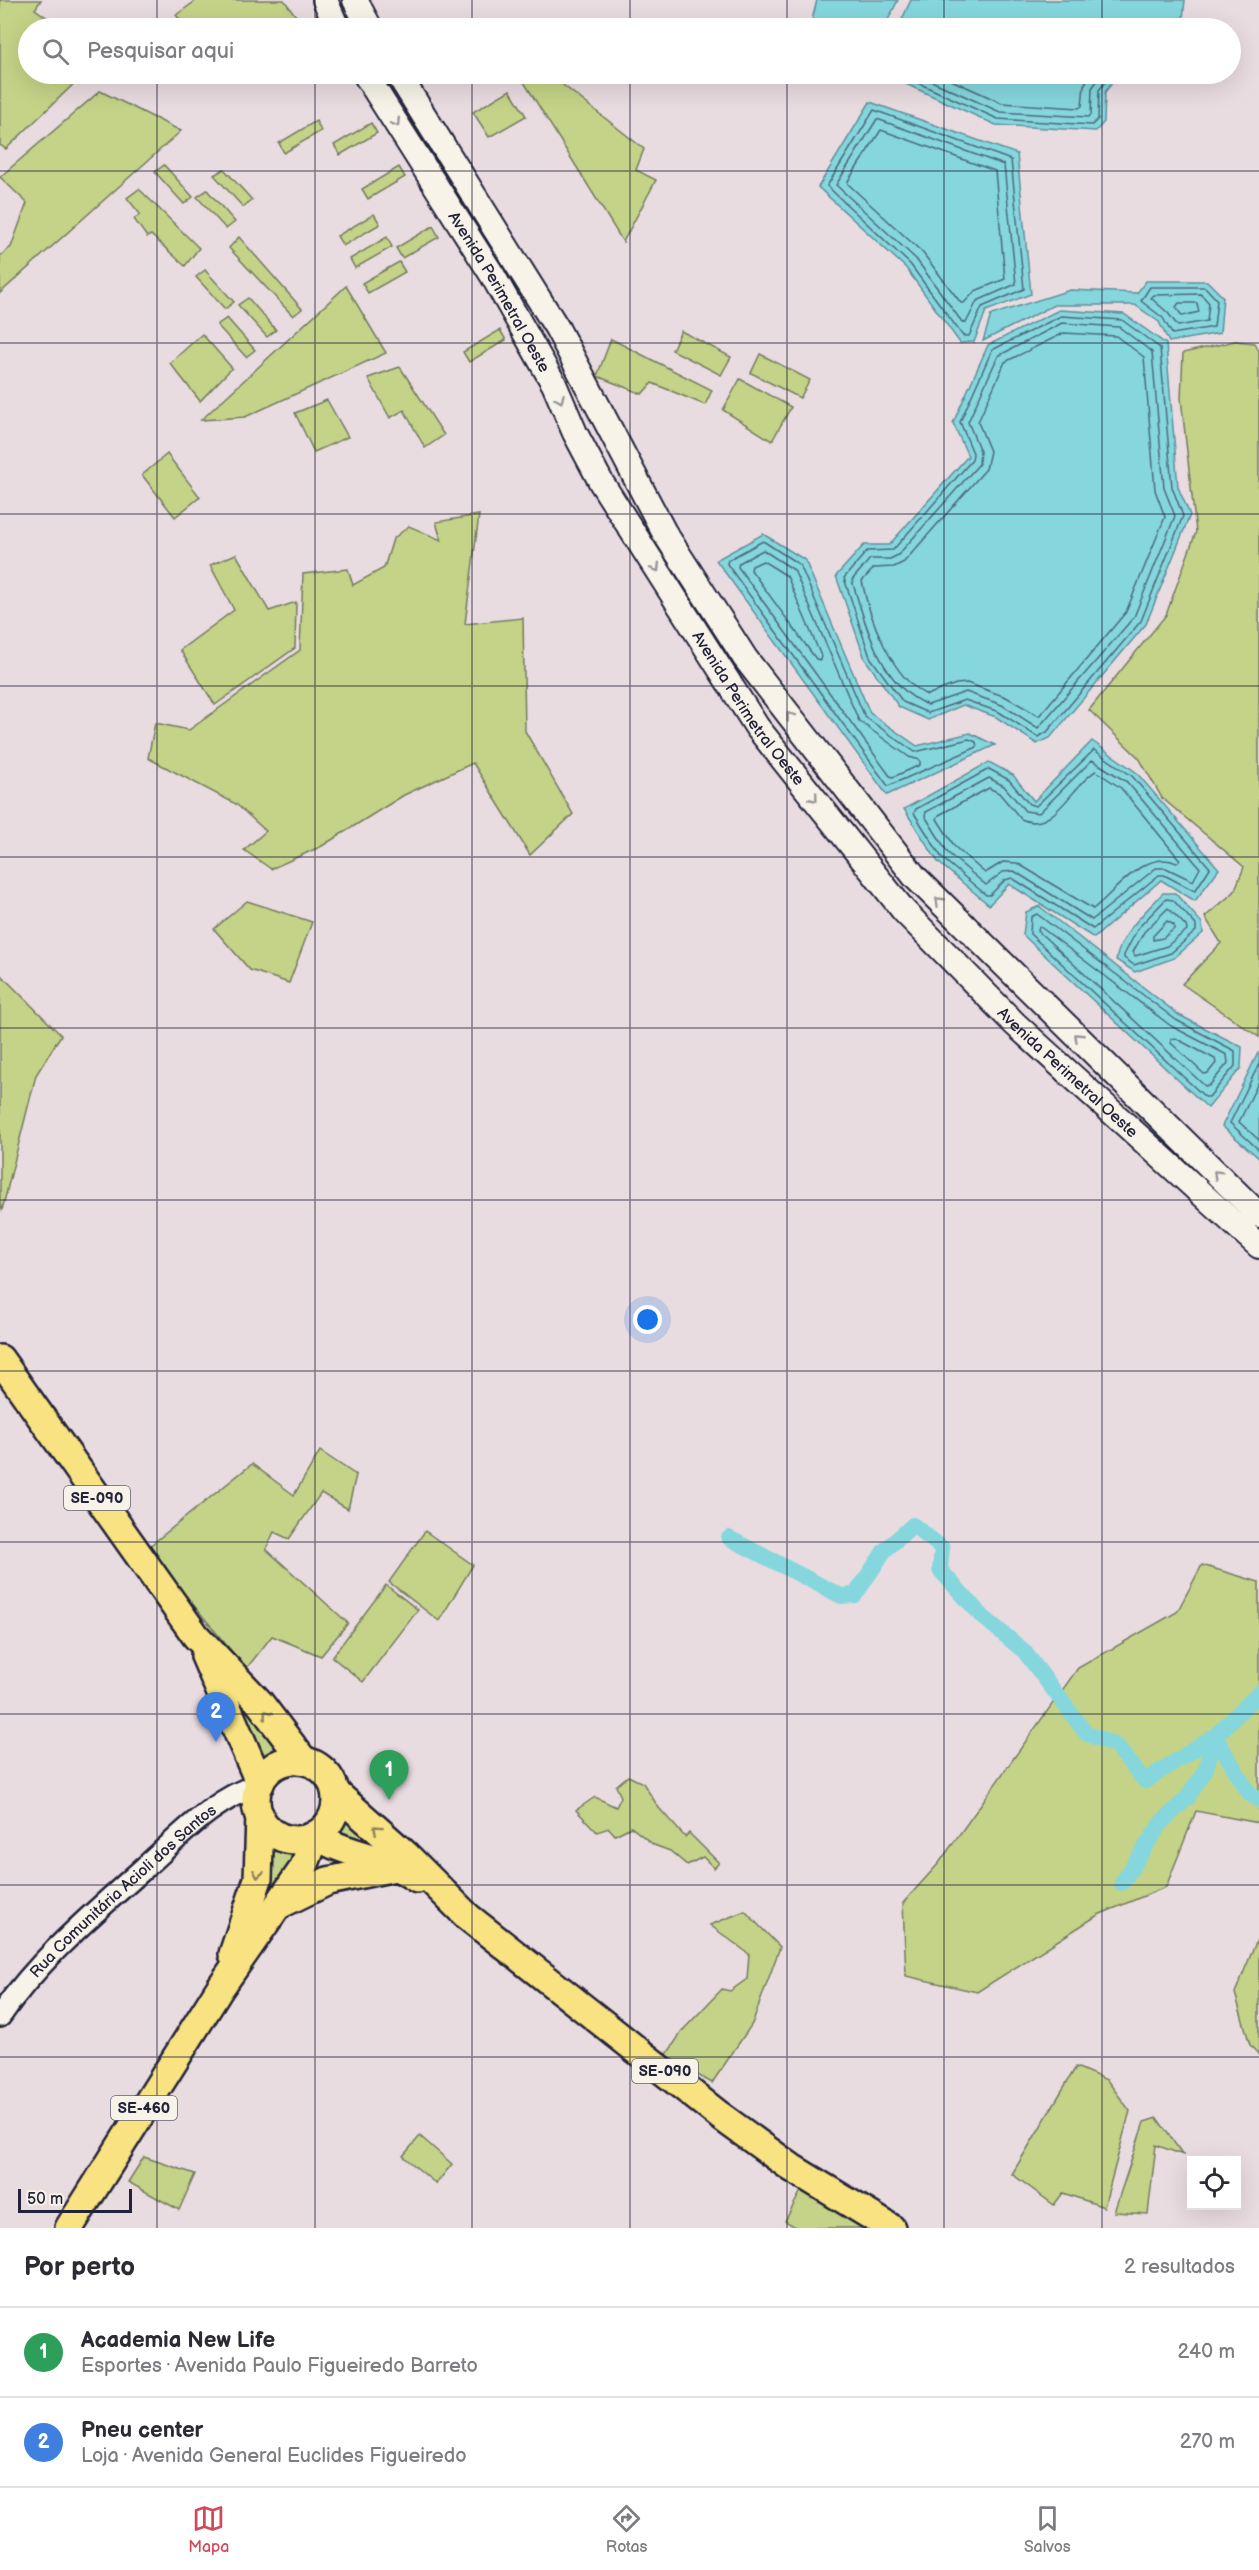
<!DOCTYPE html>
<html lang="pt">
<head>
<meta charset="utf-8">
<style>
  body { margin:0; font-family:"Balsamiq Sans",sans-serif; background:#f2f2f3; color:#2b2b33 }
  .controls { position:absolute; right:18px; bottom:18px; display:grid; overflow:hidden; border-radius:0px; box-shadow:0 6px 24px #0002 }
  .controls button { width:54px; height:54px; display:grid; place-items:center; padding:0; border:0; border-bottom:2px solid #e1e1e2; background:#fff; color:#2b2b33; font:30px sans-serif }
  .scale { position:absolute; left:18px; bottom:15px; width:114px; box-sizing:border-box; padding-left:6px; border:3px solid #22223b; border-top:0; font-size:16px; line-height:21px; white-space:nowrap; color:#22223b; -webkit-text-stroke:4px #f7f3e8; paint-order:stroke }
  .you { position:absolute; left:648px; top:1320px; width:21px; height:21px; margin:-15px; border:4px solid #fff; border-radius:50%; background:#1a73e8; box-shadow:0 0 0 9px #1a73e833 }
  .badge { display:grid; place-items:center; width:39px; height:39px; border-radius:50%; background:#d1495b; color:#fff; font-size:20px; font-weight:700 }
  .pin { position:absolute; translate:-50% -50px; filter:drop-shadow(0 2px 3px #0008) }
  .pin::after { content:''; position:absolute; top:32px; width:21px; height:18px; background:inherit; clip-path:polygon(0 0,100% 0,50% 100%) }
  .list { margin:0; padding:0; list-style:none }
  h2 { display:flex; justify-content:space-between; align-items:center; height:78px; margin:0; padding:0 24px; font-size:26px }
  h2 small { font-size:20px; font-weight:400; color:#7c7c81 }
  .list li { display:grid; grid-template-columns:39px 1fr auto; gap:18px; align-items:center; box-sizing:border-box; height:90px; padding:0 24px; border-top:2px solid #e1e1e2 }
  .list b { display:block; font-size:22px; white-space:nowrap }
  .list p { margin:0; font-size:20px; white-space:nowrap; color:#7c7c81 }
  .list em { font-size:20px; font-style:normal; color:#7c7c81 }
  .icon { flex:none; width:33px; height:33px; fill:none; stroke:currentColor; stroke-width:2; stroke-linecap:round; stroke-linejoin:round }
  .map { position:relative; flex:none; width:1259px; height:2228px; overflow:hidden }
  .search { position:absolute; background:#fff; box-shadow:0 6px 24px #0002; left:18px; right:18px; top:18px; height:66px; display:flex; align-items:center; gap:15px; box-sizing:border-box; padding:0 21px; border-radius:33px; color:#7c7c81; font-size:22px }
  .sheet { height:258px; background:#fff }
  nav { display:flex; justify-content:space-around; align-items:center; box-sizing:border-box; height:84px; border-top:2px solid #e1e1e2; background:#fff; font-size:16px; color:#7c7c81 }
  nav a { display:grid; justify-items:center; gap:3px }
  nav .on { color:#d1495b }
  .map>svg:first-child { display:block }
  .green { fill:#c4d387; stroke:#737a61; stroke-width:1.5 }
  .water { fill:#85d7dd; stroke:#5d8f9c; stroke-width:1.5 }
  .lines { fill:none; stroke-linecap:round; stroke-linejoin:round }
  .shore { stroke:#4a6a7c; stroke-width:1.5 }
  .canal { stroke:#85d7dd; stroke-width:16 }
  .tertiary-casing { stroke:#22223b; stroke-width:26 }
  .secondary-casing { stroke:#22223b; stroke-width:28 }
  .primary-casing { stroke:#22223b; stroke-width:32 }
  .tertiary { stroke:#f7f3e8; stroke-width:21 }
  .secondary { stroke:#f7f3e8; stroke-width:24 }
  .primary { stroke:#f8e281; stroke-width:27 }
  .oneway { stroke:#97959a }
  .oneway2 { stroke:#8d825e }
  .grid { fill:none; stroke:#22223b; stroke-width:1.5; stroke-opacity:0.55 }
  .labels { text-anchor:middle; stroke-width:4.5; stroke-linejoin:round; paint-order:stroke }
  .shield { fill:#f7f3e8; stroke:#62616f; stroke-width:1.5 }
  .shield-label { font-size:15px; font-weight:bold; fill:#22223b }
  .street-label { font-size:16px; fill:#22223b; stroke:#f7f3e8 }
</style>
</head>
<body>
<div class="map">
<svg width="1259" height="2228" viewBox="0 0 1259 2228">
  <rect width="100%" height="100%" fill="#e9dce1"/>
  <filter id="ink" filterUnits="userSpaceOnUse"><feTurbulence type="fractalNoise" baseFrequency=".0167" numOctaves="2"/><feDisplacementMap in="SourceGraphic" scale="12" xChannelSelector="R" yChannelSelector="G"/><feConvolveMatrix kernelMatrix="1 2 1 2 8 2 1 2 1" color-interpolation-filters="sRGB"/></filter>
  <g filter="url(#ink)">
    <g class="green">
      <path d="M0 0H41L35 9 62 28H28V74H84L6 149 0 145Z"/>
      <path d="M197 0H284L305 28H188L176 15Z"/>
      <path d="M519 74H549L644 149 636 170 656 180 623 242Z"/>
      <path d="M510 90 526 116 489 137 473 112Z"/>
      <path d="M100 91 181 131 0 293V256L11 247 27 203 0 177Z"/>
      <path d="M316 121 321 131 284 153 279 143Z"/>
      <path d="M371 123 377 133 340 155 334 145Z"/>
      <path d="M164 165 193 197 184 204 155 172Z"/>
      <path d="M399 167 405 177 368 199 362 189Z"/>
      <path d="M224 169 252 200 243 207 214 175Z"/>
      <path d="M139 189 199 248 185 266 151 235 147 237 134 219 140 214 127 198Z"/>
      <path d="M207 190 235 222 226 229 197 197Z"/>
      <path d="M374 214 380 224 343 246 337 236Z"/>
      <path d="M433 226 439 237 402 258 396 248Z"/>
      <path d="M239 237 302 309 293 316 229 248Z"/>
      <path d="M387 237 392 247 355 268 350 259Z"/>
      <path d="M399 262 405 272 368 293 362 283Z"/>
      <path d="M205 270 234 302 225 309 196 277Z"/>
      <path d="M346 286 386 353 245 417 201 420Z"/>
      <path d="M248 298 276 330 267 337 238 305Z"/>
      <path d="M227 318 255 350 246 357 217 325Z"/>
      <path d="M500 330 506 340 469 362 463 352Z"/>
      <path d="M681 331 731 357 721 375 672 350Z"/>
      <path d="M202 334 232 368 200 401 170 363Z"/>
      <path d="M611 339 712 390 705 405 652 383 642 394 597 376Z"/>
      <path d="M1235 341 1255 343 1259 351V1037L1182 984 1221 943 1205 917 1234 892 1244 867 1162 798 1139 758 1089 710 1166 615 1196 532 1181 398 1183 353Z"/>
      <path d="M760 354 810 380 800 398 751 373Z"/>
      <path d="M400 367 444 435 425 448 404 410 390 418 368 378Z"/>
      <path d="M740 379 791 407 772 441 723 410Z"/>
      <path d="M327 400 348 437 314 452 295 413Z"/>
      <path d="M167 454 200 497 175 517 142 475Z"/>
      <path d="M479 515 465 624 523 618 525 731 573 814 530 855 473 763 404 795 322 846 271 869 244 850 266 831 236 804 148 758 155 723 189 730 300 650 303 574 348 569 353 585 384 568 393 539 409 526 441 540 436 522Z"/>
      <path d="M236 554 269 611 296 602 295 648 215 705 180 650 234 610 210 565Z"/>
      <path d="M247 901 312 922 289 983 250 970 214 929Z"/>
      <path d="M0 974 61 1035 36 1075 2 1210 0 1204Z"/>
      <path d="M320 1451 356 1475 348 1509 321 1493 289 1539 274 1532 266 1549 348 1623 321 1656 272 1636 246 1669 147 1548 252 1464 294 1495Z"/>
      <path d="M425 1531 473 1565 439 1621 389 1582Z"/>
      <path d="M1202 1565 1259 1582V1823L1196 1811 1166 1887 1098 1915 977 1992 906 1976 903 1903 939 1863 1078 1668 1177 1612Z"/>
      <path d="M386 1585 418 1610 363 1682 332 1657Z"/>
      <path d="M217 1677 289 1752 266 1758 255 1771Z"/>
      <path d="M628 1776 643 1783 659 1808 685 1837 689 1833 719 1863 714 1868 703 1857 687 1865 670 1851 654 1845 631 1827 615 1835 609 1828 597 1832 576 1810 595 1797 616 1807 621 1797 616 1786Z"/>
      <path d="M341 1807 390 1862 321 1850 334 1827Z"/>
      <path d="M272 1838 285 1843 307 1844 249 1944Z"/>
      <path d="M745 1911 780 1947 752 2024 712 2083 665 2057 683 2030 722 1989 730 1991 747 1979 749 1954 710 1925Z"/>
      <path d="M1259 1935V2055L1250 2045 1235 1993Z"/>
      <path d="M1076 2067 1107 2080 1130 2111 1104 2207 1063 2193 1054 2205 1012 2174Z"/>
      <path d="M1157 2118 1183 2155 1156 2145 1148 2214 1114 2212 1144 2122Z"/>
      <path d="M420 2136 452 2164 436 2184 403 2156Z"/>
      <path d="M144 2157 195 2174 179 2210 128 2182Z"/>
      <path d="M801 2191 874 2228H797L785 2221Z"/>
    </g>
    <g class="water">
      <path d="M817 0H898L884 28H810Z"/>
      <path d="M911 0H1185L1182 28H898Z"/>
      <path d="M884 74H1119L1105 92 1104 122 1096 131 996 125Z"/>
      <path d="M870 102 1017 154 1031 294 986 311 974 342 960 343 906 268 818 187Z"/>
      <path d="M1146 281H1207L1223 297 1220 333 1169 342 1159 322 1135 305H1054L983 341 991 315 1070 290 1137 293Z"/>
      <path d="M1059 310 1124 314 1166 344 1178 487 1190 515 1146 624 1050 738 1037 744 996 717 963 705 928 720 899 707 865 659 836 576 864 545H889L968 456 953 423 988 345Z"/>
      <path d="M763 534 805 560 870 713 917 746 970 733 995 745 887 795 716 560Z"/>
      <path d="M1092 741 1136 772 1219 869 1195 901 1161 880 1094 938 1009 884 989 905 938 862 904 809 989 762 1013 775 1034 801Z"/>
      <path d="M1163 893H1175L1202 923 1203 933 1174 958 1135 972 1116 960C1121 933 1145 912 1163 893Z"/>
      <path d="M1039 906 1179 1015 1242 1047 1241 1068 1208 1108 1023 935 1026 912Z"/>
      <path d="M1258 1053 1259 1054V1158L1222 1126Z"/>
    </g>
    <g class="lines">
      <g class="shore">
        <path d="M898 74 998 119 1092 125 1098 119 1099 90 1112 74"/>
        <path d="M916 74 1000 112 1088 117 1091 115 1092 88 1102 74"/>
        <path d="M938 74 1002 103 1079 108 1082 106 1084 85 1091 74"/>
        <path d="M874 110 1011 160 1024 289 982 307 969 336H963L910 264 827 186Z"/>
        <path d="M877 119 1004 165 1016 284 977 301 966 323 962 322 916 259 836 185Z"/>
        <path d="M881 130 995 171 1005 279 975 291 964 303H961L922 252 848 184V181Z"/>
        <path d="M1150 287H1205L1217 300 1214 327 1172 334 1163 318 1141 301Z"/>
        <path d="M1201 294 1209 303 1207 321 1178 326 1168 313 1151 298 1154 295Z"/>
        <path d="M1179 303H1197L1199 312 1182 316 1176 307Z"/>
        <path d="M1061 316 1122 320 1160 348 1172 487 1183 516 1141 621 1047 732 1038 737 999 712 965 700 928 713 903 702 870 657 844 578 867 551 893 550 972 460 973 453 960 422 992 350Z"/>
        <path d="M1062 323 1119 327 1152 352 1164 488 1175 516 1134 617 1038 728 1002 705 966 692 928 705C881 687 865 624 852 580L870 559H890L898 555 979 464 980 451 968 422 998 356Z"/>
        <path d="M1064 333 1116 336 1144 357 1155 490 1165 517 1126 612 1039 716 1006 697 967 683 956 684 927 695C892 679 869 617 862 581L874 568 894 567 904 562 986 469 990 451 978 422 1005 362Z"/>
        <path d="M763 541 800 565 865 717 915 752 969 739 976 742 977 747 888 786 727 564 728 560Z"/>
        <path d="M763 550 794 570 859 721 909 757 920 760V765L893 777 890 776 738 567 739 563Z"/>
        <path d="M763 561 787 576 821 656 820 660 816 659 751 570 752 566Z"/>
        <path d="M1094 750 1132 776 1210 868 1195 891 1164 875H1159L1093 929 1012 878 1005 880 990 895H986L942 858 914 813 916 809 989 769 1009 780 1029 804 1036 806Z"/>
        <path d="M1092 760 1127 782 1200 868 1193 881 1166 868H1156L1092 920 1014 871 1003 872 986 885 948 853 925 816 926 812 989 778 1004 786 1025 811 1039 813Z"/>
        <path d="M1096 771 1121 788 1180 860 1177 863C1145 848 1116 891 1093 909L1017 863 1003 862 985 873 955 847 937 819 939 815 989 788 999 793 1021 819C1054 835 1072 784 1096 771Z"/>
        <path d="M1166 899 1173 900 1196 925V931L1171 953 1134 965 1124 958V955L1138 928Z"/>
        <path d="M1168 908 1186 926 1187 930 1167 946 1135 956 1133 952 1144 932Z"/>
        <path d="M1037 914 1176 1020 1235 1051V1066L1209 1097H1205L1030 934 1031 917Z"/>
        <path d="M1167 921 1174 925V929L1163 938 1153 940V936Z"/>
        <path d="M1039 926 1171 1026 1227 1055 1228 1063 1209 1086H1205L1038 931Z"/>
        <path d="M1175 1038 1215 1059 1216 1063 1208 1073 1204 1074 1171 1043V1039Z"/>
        <path d="M1259 1064 1230 1123 1259 1150"/>
        <path d="M1259 1081 1239 1122 1259 1140"/>
      </g>
      <g class="canal">
        <path d="M729 1538 841 1596 855 1595 885 1550 913 1525 942 1548 940 1570 983 1617 1024 1651 1086 1733 1116 1746 1145 1781 1215 1736 1259 1693"/>
        <path d="M1215 1736 1249 1793 1259 1800"/>
        <path d="M1122 1883 1161 1823 1188 1797 1206 1769 1215 1736"/>
      </g>
      <g class="tertiary-casing">
        <g id="tertiary">
          <path id="s1" d="M0 2016C39 1959 92 1915 143 1869 182 1835 210 1801 260 1784"/>
        </g>
      </g>
      <g class="secondary-casing">
        <g id="secondary">
          <path d="M325 0 337 28"/>
          <path d="M355 0 370 28"/>
          <path id="s2" d="M365 74 493 276 554 384 575 433 601 482 757 727 904 911 1015 1024 1259 1246"/>
          <path d="M398 74 557 328 664 532 745 658 915 877 1259 1215"/>
        </g>
      </g>
      <g class="primary-casing">
        <g id="primary">
          <path d="M0 1359 196 1636 259 1702 303 1760"/>
          <path d="M205 1656 260 1784"/>
          <circle cx="296" cy="1800" r="40"/>
          <path d="M336 1793 406 1855 468 1917 719 2115 792 2168 891 2228"/>
          <path d="M315 1835C347 1856 386 1856 417 1879"/>
          <path d="M281 1904 328 1881 395 1867"/>
          <path d="M233 1954 258 1879 260 1816"/>
          <path d="M69 2228 220 1988 303 1869 311 1848 309 1838"/>
        </g>
      </g>
      <use href="#tertiary" class="tertiary"/>
      <use href="#secondary" class="secondary"/>
      <use href="#primary" class="primary"/>
    </g>
    <defs><path id="oneway-chevron" d="M-2-3.5L2.5 0L-2 3.5" fill="none" stroke-width="1.6" stroke-linecap="round" stroke-linejoin="round" transform="scale(1.5)"/></defs>
    <g class="oneway">
      <use href="#oneway-chevron" transform="translate(396 123) rotate(58)"/>
      <use href="#oneway-chevron" transform="translate(560 399) rotate(67)"/>
      <use href="#oneway-chevron" transform="translate(656 568) rotate(58)"/>
      <use href="#oneway-chevron" transform="translate(790 716) rotate(-128)"/>
      <use href="#oneway-chevron" transform="translate(814 798) rotate(51)"/>
      <use href="#oneway-chevron" transform="translate(939 901) rotate(-136)"/>
      <use href="#oneway-chevron" transform="translate(1078 1037) rotate(-136)"/>
      <use href="#oneway-chevron" transform="translate(1217 1174) rotate(-136)"/>
    </g>
    <g class="oneway2">
      <use href="#oneway-chevron" transform="translate(267 1714) rotate(-128)"/>
      <use href="#oneway-chevron" transform="translate(377 1829) rotate(-138)"/>
      <use href="#oneway-chevron" transform="translate(258 1874) rotate(100)"/>
    </g>
  </g>
  <path class="grid" d="M157 0V28M315 0V28M472 0V28M630 0V28M787 0V28M944 0V28M1102 0V28M157 74V2228M315 74V2228M472 74V2228M630 74V2228M787 74V2228M944 74V2228M1102 74V2228M0 171H1259M0 343H1259M0 514H1259M0 686H1259M0 857H1259M0 1028H1259M0 1200H1259M0 1371H1259M0 1542H1259M0 1714H1259M0 1885H1259M0 2057H1259"/>
  <g class="labels">
    <g class="shield">
      <rect x="64" y="1486" width="66" height="24" rx="4.5"/>
      <rect x="632" y="2059" width="66" height="24" rx="4.5"/>
      <rect x="111" y="2096" width="66" height="24" rx="4.5"/>
    </g>
    <g class="shield-label">
      <text x="97" y="1503">SE-090</text>
      <text x="665" y="2076">SE-090</text>
      <text x="144" y="2113">SE-460</text>
    </g>
    <g class="street-label">
      <text dy="6" stroke="none"><textPath href="#s2" startOffset="256">Avenida Perimetral Oeste</textPath></text>
      <text dy="6" stroke="none"><textPath href="#s2" startOffset="742">Avenida Perimetral Oeste</textPath></text>
      <text dy="6" stroke="none"><textPath href="#s2" startOffset="1228">Avenida Perimetral Oeste</textPath></text>
      <text dy="6" stroke="none"><textPath href="#s1" startOffset="176">Rua Comunitária Acioli dos Santos</textPath></text>
    </g>
  </g>
</svg>
<div class="controls">
<button><svg class="icon" aria-label="locate" viewBox="0 0 24 24"><circle cx="12" cy="12" r="6"/><path d="M12 2v4M12 18v4M2 12h4M18 12h4"/></svg></button>
</div>
<div class="scale">50 m</div>
<div class="you"></div>
<div class="pin badge" style="left:389px;top:1800px;background:#2e9e5b">1</div>
<div class="pin badge" style="left:216px;top:1742px;background:#3f7fe0">2</div>
<div class="search"><svg class="icon" aria-label="search" viewBox="0 0 24 24"><circle cx="10" cy="10" r="6"/><path d="M15 15l6 6"/></svg>Pesquisar aqui</div>
</div>
<section class="sheet">
<h2>Por perto<small>2 resultados</small></h2>
<ul class="list">
<li><span class="badge" style="background:#2e9e5b">1</span><div><b>Academia New Life</b><p>Esportes · Avenida Paulo Figueiredo Barreto</p></div><em>240 m</em></li>
<li><span class="badge" style="background:#3f7fe0">2</span><div><b>Pneu center</b><p>Loja · Avenida General Euclides Figueiredo</p></div><em>270 m</em></li>
</ul>
</section>
<nav>
<a class="on"><svg class="icon" aria-label="map" viewBox="0 0 24 24"><path d="M3 6l6-2 6 2 6-2v14l-6 2-6-2-6 2zM9 4v14M15 6v14"/></svg>Mapa</a>
<a><svg class="icon" aria-label="directions" viewBox="0 0 24 24"><path d="M12 3l9 9-9 9-9-9zM9 14v-3h6M13 9l2 2-2 2"/></svg>Rotas</a>
<a><svg class="icon" aria-label="saved" viewBox="0 0 24 24"><path d="M7 4h10v16l-5-4-5 4z"/></svg>Salvos</a>
</nav>
</body>
</html>
